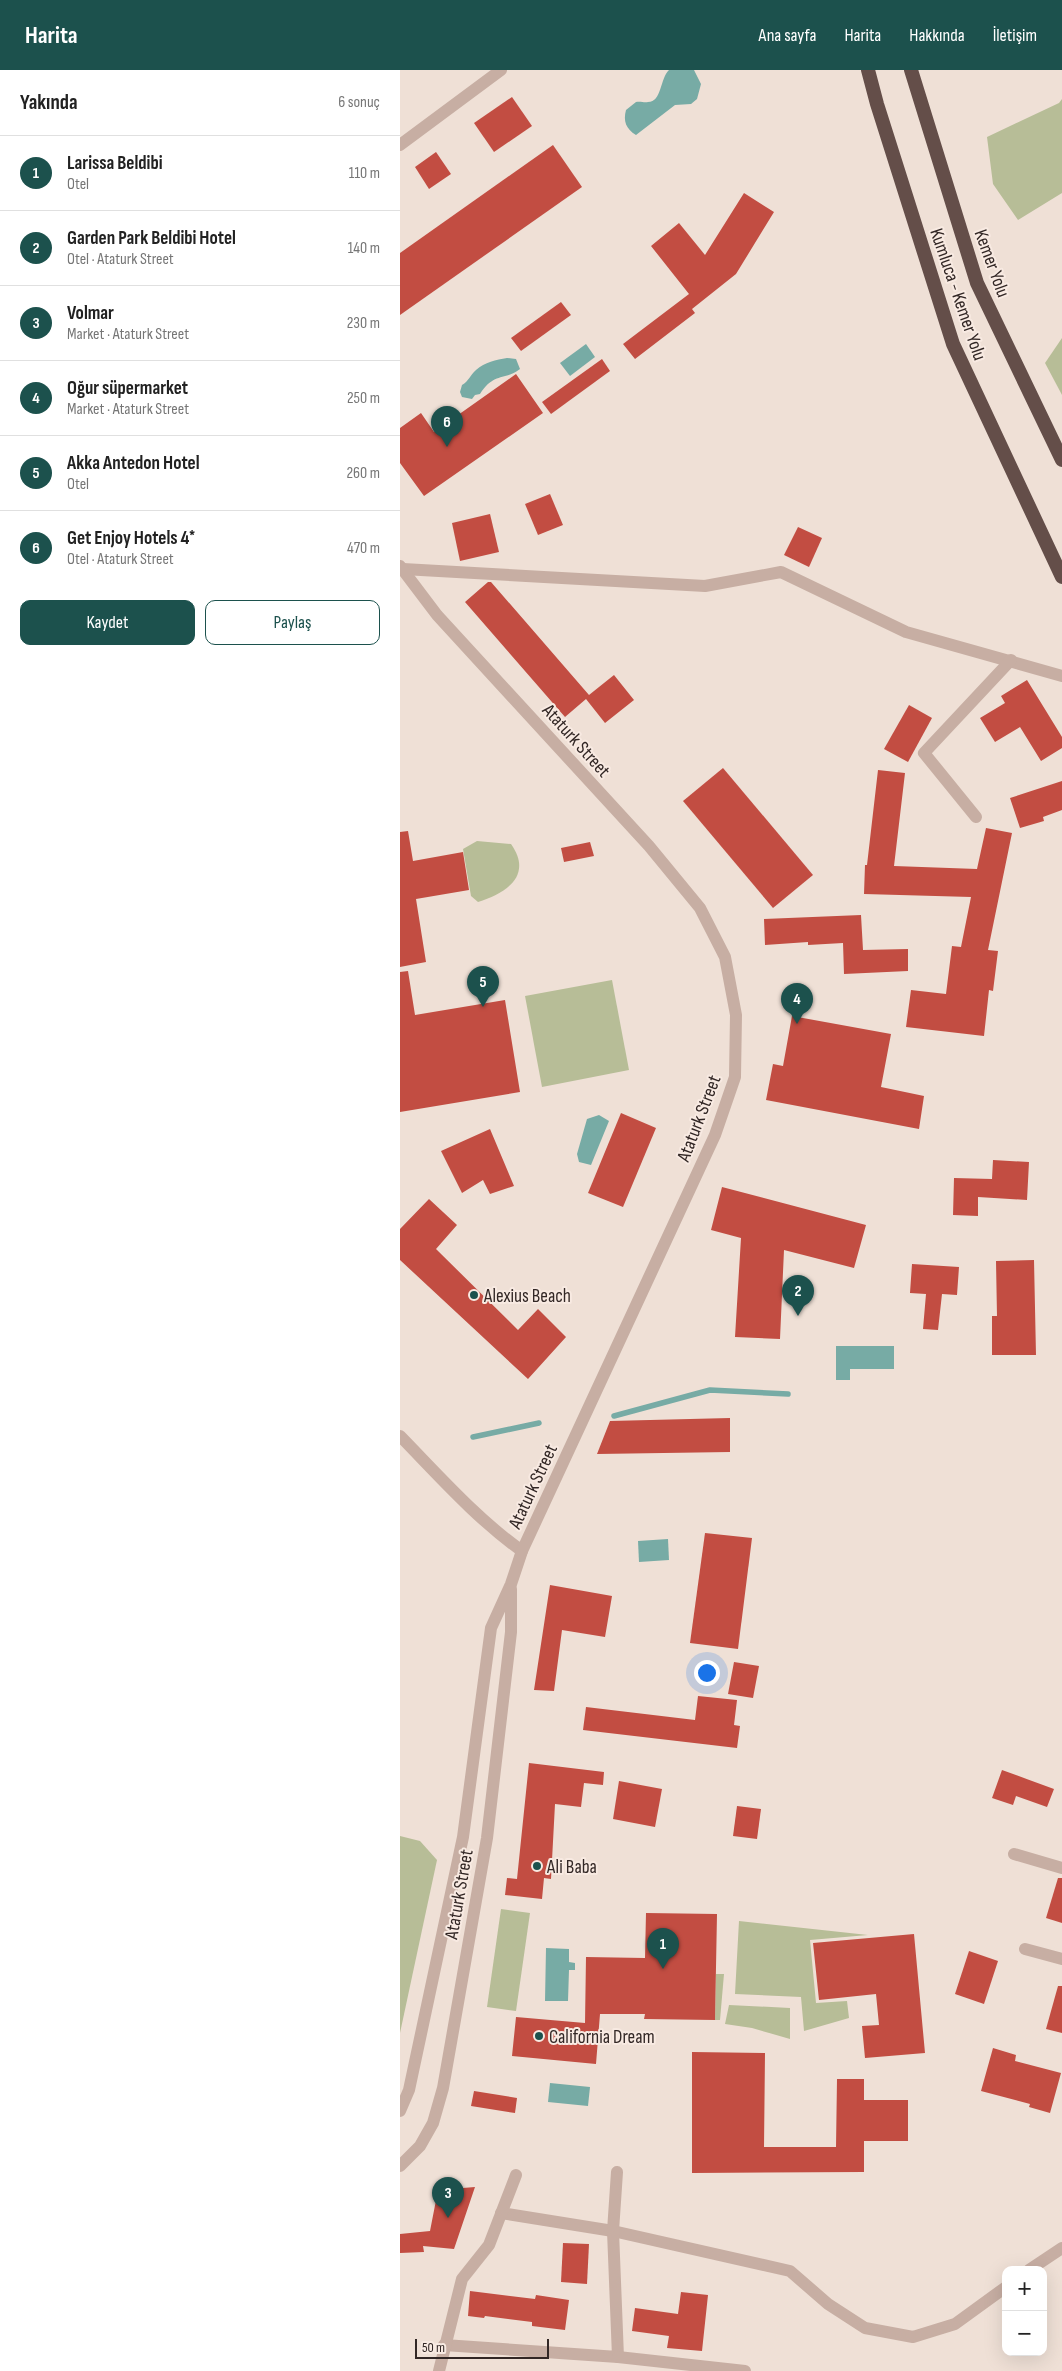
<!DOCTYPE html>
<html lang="tr">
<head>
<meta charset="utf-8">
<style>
  body { margin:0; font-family:"Sofia Sans Condensed",sans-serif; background:#f2f2f2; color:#222 }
  .controls { position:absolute; right:15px; bottom:15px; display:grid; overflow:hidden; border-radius:10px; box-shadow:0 5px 20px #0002 }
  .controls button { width:45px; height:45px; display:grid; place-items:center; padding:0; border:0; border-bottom:1px solid #e0e0e0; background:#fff; color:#222; font:25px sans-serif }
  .scale { position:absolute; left:15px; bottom:12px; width:134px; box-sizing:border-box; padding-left:5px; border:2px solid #322725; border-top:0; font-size:14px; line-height:18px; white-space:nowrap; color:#322725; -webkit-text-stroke:4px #f8eae2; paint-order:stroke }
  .you { position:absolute; left:306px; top:1602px; width:18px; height:18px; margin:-12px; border:4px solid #fff; border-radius:50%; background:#1a73e8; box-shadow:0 0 0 8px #1a73e833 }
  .badge { display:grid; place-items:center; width:32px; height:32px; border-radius:50%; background:#1c514d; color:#fff; font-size:16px; font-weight:700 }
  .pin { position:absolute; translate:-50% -41px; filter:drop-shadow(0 1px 2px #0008) }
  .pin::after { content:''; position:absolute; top:26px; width:18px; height:15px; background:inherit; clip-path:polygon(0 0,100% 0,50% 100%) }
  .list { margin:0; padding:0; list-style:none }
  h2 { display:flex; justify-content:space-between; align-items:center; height:65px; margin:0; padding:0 20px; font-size:21px }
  h2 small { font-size:16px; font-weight:400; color:#767676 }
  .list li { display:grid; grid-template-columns:32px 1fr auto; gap:15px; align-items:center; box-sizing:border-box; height:75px; padding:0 20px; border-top:1px solid #e0e0e0 }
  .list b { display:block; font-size:19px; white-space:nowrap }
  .list p { margin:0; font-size:16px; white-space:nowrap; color:#767676 }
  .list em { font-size:16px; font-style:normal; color:#767676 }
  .actions { display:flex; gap:10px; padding:15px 20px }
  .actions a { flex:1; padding:11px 0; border:1px solid #1c514d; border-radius:10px; text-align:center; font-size:18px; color:#1c514d }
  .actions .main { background:#1c514d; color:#fff }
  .map { position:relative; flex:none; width:662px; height:2301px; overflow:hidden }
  header { display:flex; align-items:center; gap:30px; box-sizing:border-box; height:70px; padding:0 25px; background:#1c514d; color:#fff }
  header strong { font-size:24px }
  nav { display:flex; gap:28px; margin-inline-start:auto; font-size:18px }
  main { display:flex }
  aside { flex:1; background:#fff }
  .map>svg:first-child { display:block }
  .green { fill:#b7bd97 }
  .water { fill:#77aba5 }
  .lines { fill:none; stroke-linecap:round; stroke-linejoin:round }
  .stream { stroke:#77aba5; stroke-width:5.5 }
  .building { fill:#c24d42 }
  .minor { stroke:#c7aea3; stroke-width:12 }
  .tertiary { stroke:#c7aea3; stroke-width:12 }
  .trunk { stroke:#644e49; stroke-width:14 }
  .poi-dot { fill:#1c514d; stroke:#f8eae2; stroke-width:2 }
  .labels { text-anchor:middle; stroke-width:4; stroke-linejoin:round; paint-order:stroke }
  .street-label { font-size:19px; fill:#322725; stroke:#f8eae2 }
  .poi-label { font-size:19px; fill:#322725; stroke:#f8eae2; text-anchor:start }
</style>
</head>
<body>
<header>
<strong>Harita</strong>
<nav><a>Ana sayfa</a><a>Harita</a><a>Hakkında</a><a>İletişim</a></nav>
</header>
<main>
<aside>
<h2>Yakında<small>6 sonuç</small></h2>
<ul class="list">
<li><span class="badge">1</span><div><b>Larissa Beldibi</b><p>Otel</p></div><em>110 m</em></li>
<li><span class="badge">2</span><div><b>Garden Park Beldibi Hotel</b><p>Otel · Ataturk Street</p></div><em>140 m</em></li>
<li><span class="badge">3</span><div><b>Volmar</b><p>Market · Ataturk Street</p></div><em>230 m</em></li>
<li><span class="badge">4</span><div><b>Oğur süpermarket</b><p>Market · Ataturk Street</p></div><em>250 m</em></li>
<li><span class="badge">5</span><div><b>Akka Antedon Hotel</b><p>Otel</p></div><em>260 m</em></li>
<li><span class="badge">6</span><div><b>Get Enjoy Hotels 4*</b><p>Otel · Ataturk Street</p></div><em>470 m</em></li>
</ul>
<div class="actions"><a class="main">Kaydet</a><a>Paylaş</a></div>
</aside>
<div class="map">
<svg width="662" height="2301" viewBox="0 0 662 2301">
  <rect width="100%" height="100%" fill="#efe0d6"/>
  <g class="green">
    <path d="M662 29V123L618 150 593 114 587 67 659 33Z"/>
    <path d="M662 268V325L645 293Z"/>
    <path d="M77 771 111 774C133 805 107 823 78 832L71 826 63 779Z"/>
    <path d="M212 910 229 1000 142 1017 125 926Z"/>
    <path d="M0 1766 20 1771 37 1790 0 1963Z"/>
    <path d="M101 1839 130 1843 116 1941 87 1937Z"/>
    <path d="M339 1851 468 1865 410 1870 416 1933 447 1931 449 1948 404 1961 401 1927 335 1924Z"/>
    <path d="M316 1904H324L320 1950H315Z"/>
    <path d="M329 1935 390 1938V1969L352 1958 325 1954Z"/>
  </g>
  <g class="water">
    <path d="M269 0H294L301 14 297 29 291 34 275 35 236 65C226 59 223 51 226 40L236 32C241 31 244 33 248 32 262 32 260 8 269 0Z"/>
    <path d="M186 274 195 287 170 306 160 293Z"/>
    <path d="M107 288 116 289 120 299C104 311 94 302 80 324L75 325 72 329 62 327 60 322 62 315C69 311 70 305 76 300 85 292 96 290 107 288Z"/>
    <path d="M199 1045 209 1051 191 1095 179 1092 177 1084 187 1049Z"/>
    <path d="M436 1276H494V1299H450V1310H436Z"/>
    <path d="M268 1469 269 1490 239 1492 238 1471Z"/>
    <path d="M146 1878 169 1879V1892L175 1893V1900H169L168 1931H145Z"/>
    <path d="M150 2013 190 2017 188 2036 148 2032Z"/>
  </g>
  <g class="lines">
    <g class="stream">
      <path d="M214 1346 310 1320 388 1324"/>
      <path d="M73 1367 139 1353"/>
    </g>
  </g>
  <g class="building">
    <path d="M112 27 132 56 94 82 74 53Z"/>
    <path d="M153 75 182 117 0 245V183Z"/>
    <path d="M36 82 51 104 29 119 15 97Z"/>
    <path d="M344 123 374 142 336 204 292 239 295 243 235 289 223 274 289 224 251 176 279 153 305 185Z"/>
    <path d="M161 232 171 245 121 281 111 268Z"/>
    <path d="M202 289 210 301 151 344 142 332Z"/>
    <path d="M116 304 143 343 24 426 0 393V358L21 343 34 362Z"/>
    <path d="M150 424 163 455 138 465 125 434Z"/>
    <path d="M90 444 99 482 60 491 52 453Z"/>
    <path d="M398 457 422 468 409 497 384 485Z"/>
    <path d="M88 512H91L189 625 214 605 234 630 205 653 186 629 165 647 65 532Z"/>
    <path d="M627 610 662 667V678L641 691 620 657 595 672 580 648 605 633 601 626Z"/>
    <path d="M509 635 532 648 508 692 484 679Z"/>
    <path d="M323 698 413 805 373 838 283 731Z"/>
    <path d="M478 700 505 703 494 796 577 799 586 758 612 763 588 880 598 881 593 921 589 920 584 966 506 957 511 920 546 924 552 876 561 877 571 827 464 824 465 795H467Z"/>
    <path d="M662 711V740L643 747 644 751 620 758 610 728Z"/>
    <path d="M8 761 13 791 63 782 69 820 16 829 26 892 0 897V762Z"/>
    <path d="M190 772 194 786 164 792 161 778Z"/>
    <path d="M461 845 463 880 508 879V901L444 904 443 873 408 875V872L365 875 364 849Z"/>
    <path d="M8 901 15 945 105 930 120 1022 0 1042V902Z"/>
    <path d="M392 946 491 964 481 1017 524 1026 519 1059 366 1030 373 994 383 996Z"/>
    <path d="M221 1043 256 1058 223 1137 188 1123Z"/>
    <path d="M90 1059 114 1116 90 1124 83 1110 62 1123 41 1081Z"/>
    <path d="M593 1090 629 1092 627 1130 578 1127V1146L553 1145 554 1108 592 1109Z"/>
    <path d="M322 1117 466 1155 454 1198 384 1180 380 1269 335 1267 341 1168 311 1160Z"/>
    <path d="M29 1129 57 1155 36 1179 118 1260 138 1239 166 1267 128 1309 0 1190V1159Z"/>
    <path d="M634 1190 636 1285H592V1246H597L596 1191Z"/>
    <path d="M512 1194 559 1197 557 1225 542 1224 538 1260 523 1259 526 1224 510 1223Z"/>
    <path d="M330 1348V1382L197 1384 210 1351Z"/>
    <path d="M305 1463 352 1468 338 1579 290 1573Z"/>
    <path d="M150 1515 212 1526 205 1567 162 1560 154 1621 134 1620Z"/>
    <path d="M334 1592 359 1596 353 1628 328 1624Z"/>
    <path d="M298 1626 337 1630 334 1655 340 1656 337 1678 183 1660 186 1637 295 1650Z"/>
    <path d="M129 1693 204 1702 203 1715 184 1713 181 1737 155 1734 151 1809 144 1808 142 1829 105 1825 107 1808 117 1809Z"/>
    <path d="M602 1700 654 1719 647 1737 616 1726 613 1735 592 1728Z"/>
    <path d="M219 1711 262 1719 255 1757 213 1749Z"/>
    <path d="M337 1736 361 1739 357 1769 333 1766Z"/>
    <path d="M658 1808H662V1853L646 1848Z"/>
    <path d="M246 1843 317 1844 315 1950 244 1949 245 1944H200L196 1994 112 1986 116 1947 185 1953 186 1887 245 1888Z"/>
    <path d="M514 1864 525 1983 465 1988 462 1956 479 1955 476 1924 419 1930 413 1873Z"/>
    <path d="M569 1881 598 1891 584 1934 555 1924Z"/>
    <path d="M658 1916H662V1963L646 1959Z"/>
    <path d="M593 1978 616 1985 615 1991 661 2003 650 2043 629 2037 630 2034 581 2021Z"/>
    <path d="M292 1982 365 1983 364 2077H436L437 2009H464V2030H508V2071H464V2102L292 2103Z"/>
    <path d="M74 2021 117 2028 115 2043 71 2036Z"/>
    <path d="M75 2117 54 2179 23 2176 24 2182 0 2183V2164L30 2161 38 2120Z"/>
    <path d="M163 2173 189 2174 187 2214 161 2212Z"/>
    <path d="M70 2221 135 2229 136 2225 169 2230 165 2260 132 2256V2252L85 2246 84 2248 68 2246Z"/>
    <path d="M281 2222 308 2225 302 2281 267 2278 269 2266 232 2261 235 2238 278 2244Z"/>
  </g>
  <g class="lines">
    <g class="minor">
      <path d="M0 75 101 0"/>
      <path d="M3 499 305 516 381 502 506 562 662 606"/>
      <path d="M576 747 524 683 611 590"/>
      <path d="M0 1366C39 1406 77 1449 122 1481"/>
      <path d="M614 1784 662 1798"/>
      <path d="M625 1879 662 1889"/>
      <path d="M101 2143 213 2161 390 2201 428 2234 465 2258 513 2267 555 2254 606 2217"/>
      <path d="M629 2200 662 2178"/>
      <path d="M44 2275 218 2287 213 2161 217 2102"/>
      <path d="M218 2287 345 2301"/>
      <path d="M39 2301 62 2209 89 2175 116 2105"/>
    </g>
    <g class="tertiary">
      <path d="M0 496 37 545 249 776 300 838 325 887 336 945 335 1007 315 1065 122 1481 111 1514 91 1558 63 1767 9 2020 0 2041"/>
      <path d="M0 2096 20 2076 33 2053 43 2018 87 1768 111 1562V1519"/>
    </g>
    <g class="trunk">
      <path d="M468 0 477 34 553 274 662 507"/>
      <path d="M511 0 577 213 662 390"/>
    </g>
  </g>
  <g class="poi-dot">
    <circle cx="74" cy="1225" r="5"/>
    <circle cx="137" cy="1796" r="5"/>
    <circle cx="139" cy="1966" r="5"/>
  </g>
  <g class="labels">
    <g class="street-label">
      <text transform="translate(593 193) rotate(70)" y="7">Kemer Yolu</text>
      <text transform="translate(559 224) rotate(71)" y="7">Kumluca - Kemer Yolu</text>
      <text transform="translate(177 670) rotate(48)" y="7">Ataturk Street</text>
      <text transform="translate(298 1048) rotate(-69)" y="7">Ataturk Street</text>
      <text transform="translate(132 1416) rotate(-65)" y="7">Ataturk Street</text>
      <text transform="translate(58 1824) rotate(-80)" y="7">Ataturk Street</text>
    </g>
    <g class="poi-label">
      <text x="84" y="1232">Alexius Beach</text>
      <text x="147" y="1803">Ali Baba</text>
      <text x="149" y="1973">California Dream</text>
    </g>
  </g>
</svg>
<div class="controls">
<button>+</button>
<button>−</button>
</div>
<div class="scale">50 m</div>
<div class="you"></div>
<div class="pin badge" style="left:263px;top:1899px">1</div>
<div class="pin badge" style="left:398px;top:1246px">2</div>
<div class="pin badge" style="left:48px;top:2148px">3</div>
<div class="pin badge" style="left:397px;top:954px">4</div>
<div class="pin badge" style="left:83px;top:937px">5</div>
<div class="pin badge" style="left:47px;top:377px">6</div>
</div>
</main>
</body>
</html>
